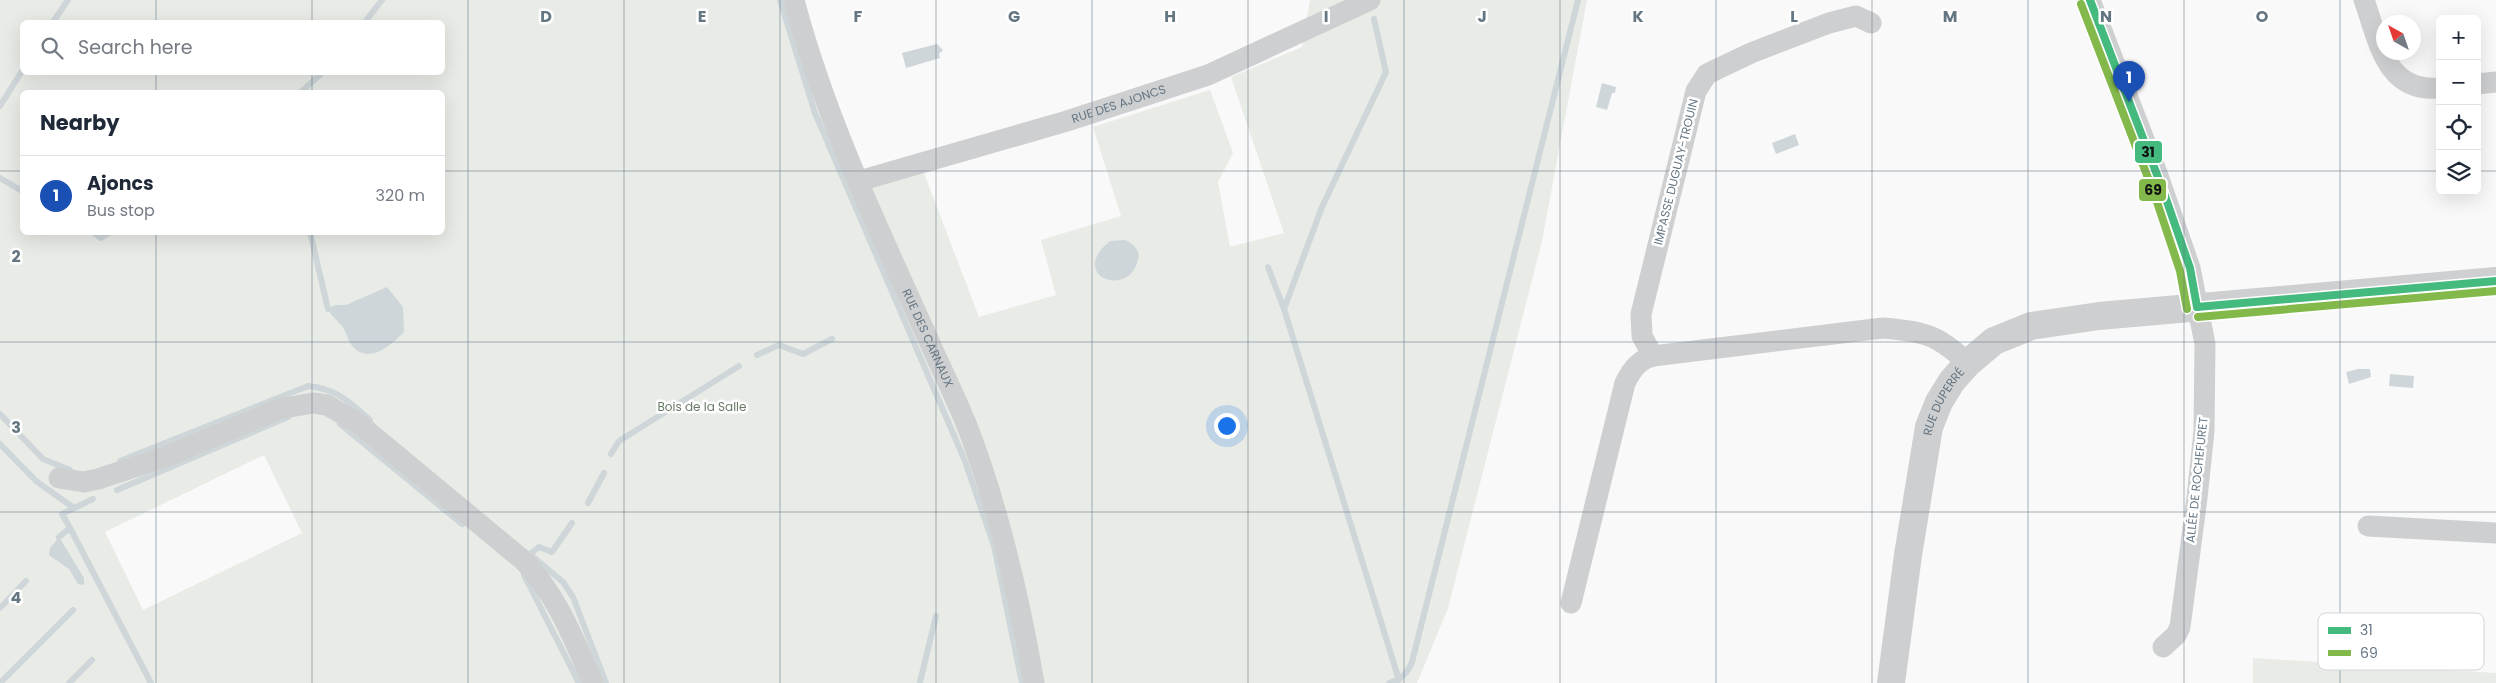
<!DOCTYPE html>
<html lang="en">
<head>
<meta charset="utf-8">
<style>
  body { margin:0; font-family:Poppins,sans-serif; background:#f6f6f7; color:#1f2937 }
  .controls { position:absolute; right:15px; top:15px; display:grid; overflow:hidden; border-radius:8px; box-shadow:0 5px 20px #0002 }
  .controls button { width:45px; height:45px; display:grid; place-items:center; padding:0; border:0; border-bottom:1px solid #e0e1e3; background:#fff; color:#1f2937; font:25px sans-serif }
  .compass { position:absolute; left:2376px; top:15px; width:45px; height:45px; border-radius:50%; background:#fff; box-shadow:0 5px 20px #0002; rotate:320deg }
  .you { position:absolute; left:1226px; top:425px; width:18px; height:18px; margin:-12px; border:4px solid #fff; border-radius:50%; background:#1a73e8; box-shadow:0 0 0 8px #1a73e833 }
  .badge { display:grid; place-items:center; width:32px; height:32px; border-radius:50%; background:#56606c; color:#fff; font-size:16px; font-weight:700 }
  .pin { position:absolute; translate:-50% -41px; filter:drop-shadow(0 1px 2px #0008) }
  .pin::after { content:''; position:absolute; top:26px; width:18px; height:15px; background:inherit; clip-path:polygon(0 0,100% 0,50% 100%) }
  .list { margin:0; padding:0; list-style:none }
  h2 { display:flex; justify-content:space-between; align-items:center; height:65px; margin:0; padding:0 20px; font-size:21px }
  h2 small { font-size:16px; font-weight:400; color:#747a83 }
  .list li { display:grid; grid-template-columns:32px 1fr auto; gap:15px; align-items:center; box-sizing:border-box; height:80px; padding:0 20px; border-top:1px solid #e0e1e3 }
  .list b { display:block; font-size:19px; white-space:nowrap }
  .list p { margin:0; font-size:16px; white-space:nowrap; color:#747a83 }
  .list em { font-size:16px; font-style:normal; color:#747a83 }
  .icon { flex:none; width:28px; height:28px; fill:none; stroke:currentColor; stroke-width:2; stroke-linecap:round; stroke-linejoin:round }
  .map { position:relative; flex:none; width:2496px; height:683px; overflow:hidden }
  .search { position:absolute; background:#fff; box-shadow:0 5px 20px #0002; left:20px; top:20px; width:425px; height:55px; display:flex; align-items:center; gap:12px; box-sizing:border-box; padding:0 18px; border-radius:8px; color:#747a83; font-size:19px }
  .panel { position:absolute; background:#fff; box-shadow:0 5px 20px #0002; left:20px; top:90px; width:425px; height:145px; border-radius:8px }
  .map>svg:first-child { display:block }
  .green { fill:#e8ebe6; fill-rule:evenodd }
  .water { fill:#ced6d9 }
  .lines { fill:none; stroke-linecap:round; stroke-linejoin:round }
  .stream { stroke:#ced6d9; stroke-width:6 }
  .minor { stroke:#cecfd0; stroke-width:21 }
  .tertiary { stroke:#cecfd0; stroke-width:28 }
  .bus-1-casing { stroke:#fff; stroke-width:11 }
  .bus-2-casing { stroke:#fff; stroke-width:11 }
  .bus-1 { stroke:#44ba7f; stroke-width:8 }
  .bus-2 { stroke:#83b94a; stroke-width:8 }
  .grid { fill:none; stroke:#657683; stroke-width:1; stroke-opacity:0.55 }
  .labels { text-anchor:middle; stroke-width:5; stroke-linejoin:round; paint-order:stroke }
  .street-label { font-size:12px; fill:#657683; stroke:#fff }
  .park-label { font-size:12px; fill:#687a64; stroke:#fff }
  .key { fill:#fff; stroke:#d1d6da; stroke-width:1 }
  .key-label { font-size:14px; fill:#657683 }
  .grid-label { font-size:16px; text-anchor:middle; font-weight:bold; fill:#657683; stroke:#fff; stroke-width:5; stroke-linejoin:round; paint-order:stroke }
  .line-badge { stroke:#fff; stroke-width:2 }
  .pale-badge-label { font-size:14px; text-anchor:middle; font-weight:bold; fill:#111 }
</style>
</head>
<body>
<div class="map">
<svg width="2496" height="683" viewBox="0 0 2496 683">
  <rect width="100%" height="100%" fill="#f9f9f9"/>
  <g class="green">
    <path d="M0 0H794L859 181 920 163 979 317 1056 295 1041 240 1121 216 1093 127 1210 90 1233 153 1218 182 1230 247 1284 233 1231 77 1302 47 1310 0H1587L1542 241 1448 608 1417 683H0ZM22 22H442V72H22ZM22 92H442V232H22ZM264 455 302 533 143 610 105 532Z"/>
    <path d="M2253 658 2496 673V683H2253Z"/>
  </g>
  <g class="water">
    <path d="M937 44 943 50 939 54 940 58 906 68 902 53Z"/>
    <path d="M1602 83 1616 87 1615 93H1612L1607 110 1596 107Z"/>
    <path d="M1795 134 1799 145 1776 154 1772 143Z"/>
    <path d="M1125 240C1133 244 1141 250 1138 260 1128 300 1067 275 1110 241Z"/>
    <path d="M387 287 403 307 404 332C392 344 371 364 354 348 349 343 348 337 345 331 341 322 332 318 328 309L335 305H346Z"/>
    <path d="M2358 369H2370L2371 377 2349 384 2346 372Z"/>
    <path d="M2390 374 2414 376 2413 388 2389 386Z"/>
    <path d="M59 537 84 578V585L78 584 69 569 49 555 50 548Z"/>
  </g>
  <g class="lines">
    <g class="stream">
      <path d="M780 0 815 113 965 461 994 546 1022 683"/>
      <path d="M1374 19 1386 72 1322 207 1284 309 1399 680"/>
      <path d="M53 22 68 0"/>
      <path d="M365 22 382 0"/>
      <path d="M301 92 323 72"/>
      <path d="M0 106 22 71"/>
      <path d="M0 178 22 191"/>
      <path d="M93 232 101 238 110 232"/>
      <path d="M310 232 328 309"/>
      <path d="M1268 267 1284 309"/>
      <path d="M757 355 779 345 803 354 832 339"/>
      <path d="M0 414 43 459 70 470"/>
      <path d="M340 424 462 524"/>
      <path d="M0 444 36 481 74 508"/>
      <path d="M611 454 619 441 739 366"/>
      <path d="M120 461 308 386C337 389 348 401 370 420"/>
      <path d="M117 490 288 417"/>
      <path d="M588 503 604 473"/>
      <path d="M70 528 62 514 93 499"/>
      <path d="M59 537 70 528 151 683"/>
      <path d="M530 554 539 547 552 552 572 523"/>
      <path d="M532 556 563 582 573 597 606 683"/>
      <path d="M524 575 579 683"/>
      <path d="M0 608 26 581"/>
      <path d="M920 682 936 616"/>
      <path d="M0 683 73 610"/>
      <path d="M69 683 92 660"/>
      <path d="M1389 683C1401 679 1407 674 1412 662L1578 0"/>
    </g>
    <g class="minor">
      <path id="s1" d="M794 0C825 118 879 230 929 341 942 371 957 400 969 431 1000 513 1019 596 1034 683"/>
      <path d="M2090 0 2157 173 2190 268 2205 344 2204 431 2197 498 2180 627 2176 635 2163 647"/>
      <path d="M2364 0C2379 41 2385 93 2440 88"/>
      <path d="M1871 23 1856 16 1829 23 1751 53 1707 74 1696 91 1641 314 1642 336 1653 356 1883 328C1926 332 1936 334 1968 363"/>
      <path d="M2477 84 2496 82"/>
      <path id="s2" d="M859 181 1067 121 1208 75 1370 0"/>
      <path d="M59 478 84 482 98 479 165 457 279 409 313 403 327 405 359 424 524 561C557 595 574 640 593 683"/>
      <path d="M2368 526 2496 533"/>
      <path d="M1571 603 1625 383C1632 369 1639 360 1653 356"/>
    </g>
    <path class="tertiary" id="s3" d="M1891 683 1908 555 1929 427 1939 402 1952 381 1968 363 1994 341 2031 326 2099 316 2496 281"/>
    <g class="bus-1-casing">
      <g id="bus-1">
        <path d="M2090 0 2164 193 2190 268 2197 307"/>
        <path d="M2197 307 2496 281"/>
      </g>
    </g>
    <g class="bus-2-casing">
      <g id="bus-2">
        <path d="M2081 4 2155 196 2180 271 2187 309"/>
        <path d="M2198 317 2496 291"/>
      </g>
    </g>
    <use href="#bus-1" class="bus-1"/>
    <use href="#bus-2" class="bus-2"/>
  </g>
  <path class="grid" d="M156 0V22M312 0V22M468 0V683M624 0V683M780 0V683M936 0V683M1092 0V683M1248 0V683M1404 0V683M1560 0V683M1716 0V683M1872 0V683M2028 0V683M2184 0V683M2340 0V683M156 72V92M312 72V92M0 171H22M442 171H2440M2477 171H2496M156 232V683M312 232V683M0 342H2496M0 512H2496"/>
  <g class="labels">
    <g class="street-label">
      <text dy="4" stroke="none"><textPath href="#s2" startOffset="271">RUE DES AJONCS</textPath></text>
      <text transform="translate(1676 172) rotate(-76)" y="4">IMPASSE DUGUAY-TROUIN</text>
      <text dy="4" stroke="none"><textPath href="#s1" startOffset="364">RUE DES CARNAUX</textPath></text>
      <text dy="4" stroke="none"><textPath href="#s3" startOffset="288">RUE DUPERRÉ</textPath></text>
      <text transform="translate(2197 480) rotate(-84)" y="4">ALLÉE DE ROCHEFURET</text>
    </g>
    <g class="park-label">
      <text x="702" y="411">Bois de la Salle</text>
    </g>
  </g>
  <rect x="2318" y="613" width="166" height="57" rx="8" class="key"/>
  <rect x="2328" y="627" width="23" height="7" fill="#44ba7f"/>
  <rect x="2328" y="650" width="23" height="6" fill="#83b94a"/>
  <g class="key-label">
    <text x="2360" y="635">31</text>
    <text x="2360" y="658">69</text>
  </g>
  <g class="grid-label">
    <text x="546" y="22">D</text>
    <text x="702" y="22">E</text>
    <text x="858" y="22">F</text>
    <text x="1014" y="22">G</text>
    <text x="1170" y="22">H</text>
    <text x="1326" y="22">I</text>
    <text x="1482" y="22">J</text>
    <text x="1638" y="22">K</text>
    <text x="1794" y="22">L</text>
    <text x="1950" y="22">M</text>
    <text x="2106" y="22">N</text>
    <text x="2262" y="22">O</text>
    <text x="16" y="262">2</text>
    <text x="16" y="433">3</text>
    <text x="16" y="603">4</text>
  </g>
  <g class="line-badge">
    <rect x="2134" y="140" width="29" height="24" rx="5" fill="#44ba7f"/>
    <rect x="2138" y="178" width="29" height="24" rx="5" fill="#83b94a"/>
  </g>
  <g class="pale-badge-label">
    <text x="2148" y="157">31</text>
    <text x="2153" y="195">69</text>
  </g>
</svg>
<div class="controls">
<button>+</button>
<button>−</button>
<button><svg class="icon" aria-label="locate" viewBox="0 0 24 24"><circle cx="12" cy="12" r="6"/><path d="M12 2v4M12 18v4M2 12h4M18 12h4"/></svg></button>
<button><svg class="icon" aria-label="layers" viewBox="0 0 24 24"><path d="M12 4l9 5-9 5-9-5zM3 14l9 5 9-5"/></svg></button>
</div>
<svg class="compass" viewBox="-18 -18 36 36"><path d="M0-13l5 13h-10z" fill="#e53935"/><path d="M0 13l5-13h-10z" fill="#747a83"/></svg>
<div class="you"></div>
<div class="pin badge" style="left:2129px;top:102px;background:#1a4fb4">1</div>
<div class="search"><svg class="icon" aria-label="search" viewBox="0 0 24 24"><circle cx="10" cy="10" r="6"/><path d="M15 15l6 6"/></svg>Search here</div>
<section class="panel">
<h2>Nearby<small></small></h2>
<ul class="list">
<li><span class="badge" style="background:#1a4fb4">1</span><div><b>Ajoncs</b><p>Bus stop</p></div><em>320 m</em></li>
</ul>
</section>
</div>
</body>
</html>
